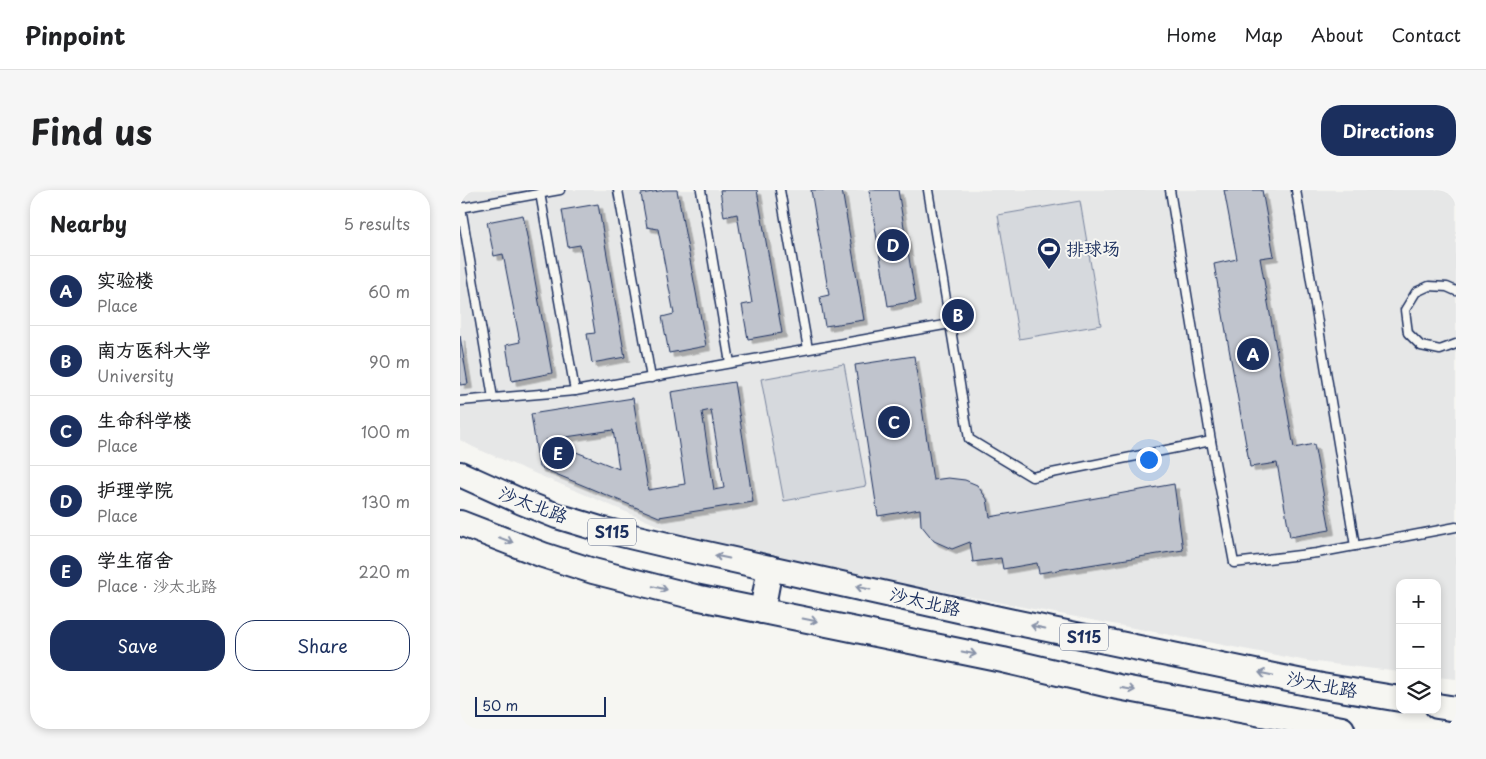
<!DOCTYPE html>
<html lang="en">
<head>
<meta charset="utf-8">
<style>
  body { margin:0; font-family:"Playpen Sans","LXGW WenKai TC",sans-serif; background:#f6f6f6; color:#202124 }
  .controls { position:absolute; right:15px; bottom:15px; display:grid; overflow:hidden; border-radius:10px; box-shadow:0 2px 8px #0003 }
  .controls button { width:45px; height:45px; display:grid; place-items:center; padding:0; border:0; border-bottom:1px solid #e0e0e0; background:#fff; color:#202124; font:25px sans-serif }
  .scale { position:absolute; left:15px; bottom:12px; width:131px; box-sizing:border-box; padding-left:5px; border:2px solid #1b2f5e; border-top:0; font-size:14px; line-height:18px; white-space:nowrap; color:#1b2f5e; -webkit-text-stroke:4px #f6f6f2; paint-order:stroke }
  .you { position:absolute; left:688px; top:269px; width:18px; height:18px; margin:-12px; border:4px solid #fff; border-radius:50%; background:#1a73e8; box-shadow:0 0 0 8px #1a73e833 }
  .badge { display:grid; place-items:center; width:32px; height:32px; border-radius:50%; background:#1b2f5e; color:#fff; font-size:16px; font-weight:700 }
  .pin { position:absolute; translate:-50% -50%; border:2px solid #fff; box-shadow:0 1px 5px #0006 }
  .list { margin:0; padding:0; list-style:none }
  h2 { display:flex; justify-content:space-between; align-items:center; height:65px; margin:0; padding:0 20px; font-size:21px }
  h2 small { font-size:16px; font-weight:400; color:#757577 }
  .list li { display:grid; grid-template-columns:32px 1fr auto; gap:15px; align-items:center; box-sizing:border-box; height:70px; padding:0 20px; border-top:1px solid #e0e0e0 }
  .list b { display:block; font-size:19px; white-space:nowrap }
  .list p { margin:0; font-size:16px; white-space:nowrap; color:#757577 }
  .list em { font-size:16px; font-style:normal; color:#757577 }
  .actions { display:flex; gap:10px; padding:15px 20px }
  .actions a { flex:1; padding:11px 0; border:1px solid #1b2f5e; border-radius:20px; text-align:center; font-size:18px; color:#1b2f5e }
  .actions .main { background:#1b2f5e; color:#fff }
  .icon { flex:none; width:28px; height:28px; fill:none; stroke:currentColor; stroke-width:2; stroke-linecap:round; stroke-linejoin:round }
  .map { position:relative; flex:none; width:996px; height:539px; overflow:hidden; border-radius:20px }
  header { display:flex; align-items:center; gap:30px; box-sizing:border-box; height:70px; padding:0 25px; background:#fff; border-bottom:1px solid #e0e0e0 }
  header strong { font-size:24px }
  nav { display:flex; gap:28px; margin-inline-start:auto; font-size:18px }
  .intro { display:flex; align-items:center; justify-content:space-between; box-sizing:border-box; height:120px; padding:0 30px }
  h1 { margin:0; font-size:35px }
  .button { padding:12px 22px; border-radius:20px; background:#1b2f5e; color:#fff; font-size:18px; font-weight:700 }
  main { display:flex; gap:30px; padding:0 30px }
  aside { flex:1; background:#fff; border-radius:20px; box-shadow:0 2px 8px #0003 }
  .map>svg:first-child { display:block }
  .built { fill:#e6e7e7 }
  .green { fill:#d6d9dd; stroke:#78849e }
  .building { fill:#c0c4cd; stroke:#1b2f5e; fill-rule:evenodd; filter:url(#shadow) }
  .lines { fill:none; stroke-linecap:round; stroke-linejoin:round }
  .lane-casing { stroke:#1b2f5e; stroke-width:11 }
  .primary-casing { stroke:#1b2f5e; stroke-width:28 }
  .lane { stroke:#f6f6f2; stroke-width:8 }
  .primary { stroke:#f6f6f2; stroke-width:24 }
  .oneway { stroke:#8892a8 }
  .labels { text-anchor:middle; stroke-width:4; stroke-linejoin:round; paint-order:stroke }
  .shield { fill:#f6f6f2; stroke:#5d6b8a; stroke-width:1 }
  .shield-label { font-size:16px; font-weight:bold; fill:#1b2f5e }
  .poi-label { font-size:18px; fill:#1b2f5e; stroke:#f6f6f2; text-anchor:start }
  .street-label { font-size:18px; fill:#1b2f5e; stroke:#f6f6f2 }
</style>
</head>
<body>
<header>
<strong>Pinpoint</strong>
<nav><a>Home</a><a>Map</a><a>About</a><a>Contact</a></nav>
</header>
<div class="intro"><h1>Find us</h1><a class="button">Directions</a></div>
<main>
<aside>
<h2>Nearby<small>5 results</small></h2>
<ul class="list">
<li><span class="badge">A</span><div><b>实验楼</b><p>Place</p></div><em>60 m</em></li>
<li><span class="badge">B</span><div><b>南方医科大学</b><p>University</p></div><em>90 m</em></li>
<li><span class="badge">C</span><div><b>生命科学楼</b><p>Place</p></div><em>100 m</em></li>
<li><span class="badge">D</span><div><b>护理学院</b><p>Place</p></div><em>130 m</em></li>
<li><span class="badge">E</span><div><b>学生宿舍</b><p>Place · 沙太北路</p></div><em>220 m</em></li>
</ul>
<div class="actions"><a class="main">Save</a><a>Share</a></div>
</aside>
<div class="map">
<svg width="996" height="539" viewBox="0 0 996 539">
  <defs>
    <filter id="shadow"><feDropShadow dx="4.5" dy="4.5" stdDeviation="0" flood-color="#0004"/></filter>
  </defs>
  <rect width="100%" height="100%" fill="#f6f6f2"/>
  <filter id="ink" filterUnits="userSpaceOnUse"><feTurbulence type="fractalNoise" baseFrequency=".02" numOctaves="2"/><feDisplacementMap in="SourceGraphic" scale="10" xChannelSelector="R" yChannelSelector="G"/><feConvolveMatrix kernelMatrix="1 2 1 2 8 2 1 2 1" color-interpolation-filters="sRGB"/></filter>
  <g filter="url(#ink)">
    <path class="built" d="M0 0H996V489L977 487V393H940V482L847 471 249 357 15 258 0 250Z"/>
    <g class="green">
      <path d="M620 11 641 135 559 149 538 25Z"/>
      <path d="M384 174 406 296 324 311 301 189Z"/>
    </g>
    <g class="building">
      <path d="M205 0H217L246 156 209 163 202 127 214 124 198 39 187 37 181 4Z"/>
      <path d="M260 0H297L322 143 288 149 282 115 292 113 277 24 264 27Z"/>
      <path d="M351 0H382L404 130 365 136 360 107 369 105Z"/>
      <path d="M409 0H438L456 111 428 116Z"/>
      <path d="M764 0H802L814 66 800 68 834 258 854 254 870 340 830 347 817 273 790 277 754 74 777 69Z"/>
      <path d="M138 14 165 167 132 173 127 144 135 143 120 55 108 57 102 20Z"/>
      <path d="M63 25 92 183 52 191 46 155 60 152 43 64 34 66 27 32Z"/>
      <path d="M0 146 8 194 0 195Z"/>
      <path d="M454 166 473 290 488 288 505 290 517 295 527 309 530 327 714 294 723 360 579 383 577 373 543 379 541 368 513 372 510 352 492 359 474 351 461 335 460 319 418 326 395 175Z"/>
      <path d="M274 192 293 312 199 327 79 277 71 224 173 208 188 300 225 294 211 202ZM251 220 264 298 254 300 242 222ZM153 240 159 279 86 250Z"/>
    </g>
    <g class="lines">
      <g class="lane-casing">
        <g id="lane">
          <path d="M158 0 191 188"/>
          <path d="M241 0 270 173"/>
          <path d="M320 0 348 159"/>
          <path d="M468 0 509 249 572 287 751 251 774 373 857 363 996 337"/>
          <path d="M710 0 751 251"/>
          <path d="M836 0 895 356"/>
          <path d="M80 3 115 201"/>
          <path d="M1 17 33 208"/>
          <path d="M0 18 100 0"/>
          <path d="M996 101 987 97 969 96 956 102 945 120 948 143 961 156 980 160 996 154"/>
          <path d="M0 211 115 201 490 134"/>
        </g>
      </g>
      <g class="primary-casing">
        <g id="primary">
          <path d="M0 284 62 312 97 326 140 339 224 359 539 429 862 496 940 509"/>
          <path d="M0 333 83 365 133 381 235 407 543 470 658 497 882 539"/>
          <path d="M302 421 310 378"/>
          <path d="M977 516 996 519"/>
        </g>
      </g>
      <use href="#lane" class="lane"/>
      <use href="#primary" class="primary"/>
    </g>
    <defs><path id="oneway-shaft" d="M-6 0H5M1.5-3L5.5 0L1.5 3" fill="none" stroke-width="1.6" stroke-linecap="round" stroke-linejoin="round" transform="scale(1.25)"/></defs>
    <g class="oneway">
      <use href="#oneway-shaft" transform="translate(46 350) rotate(21)"/>
      <use href="#oneway-shaft" transform="translate(262 367) rotate(-168)"/>
      <use href="#oneway-shaft" transform="translate(200 398) rotate(14)"/>
      <use href="#oneway-shaft" transform="translate(403 398) rotate(-168)"/>
      <use href="#oneway-shaft" transform="translate(350 430) rotate(11)"/>
      <use href="#oneway-shaft" transform="translate(578 437) rotate(-168)"/>
      <use href="#oneway-shaft" transform="translate(509 463) rotate(12)"/>
      <use href="#oneway-shaft" transform="translate(806 484) rotate(-168)"/>
      <use href="#oneway-shaft" transform="translate(668 499) rotate(10)"/>
    </g>
  </g>
  <defs>
    <g id="stadium-pin" transform="scale(1.25)"><path d="M0 17L-7.5 6A9.5 9.5 0 1 1 7.5 6Z" fill="#1b2f5e" stroke="#f6f6f2"/><path d="M0-5a6.5 5 0 1 0 0 10a6.5 5 0 1 0 0-10ZM-3.5-1.8h7v3.6h-7Z" fill="#fff"/></g>
  </defs>
  <g fill-rule="evenodd">
    <use href="#stadium-pin" x="589" y="59"/>
  </g>
  <g class="labels">
    <g class="shield">
      <rect x="128" y="328.5" width="48" height="27" rx="4"/>
      <rect x="600" y="433.5" width="48" height="27" rx="4"/>
    </g>
    <g class="shield-label">
      <text x="152" y="348">S115</text>
      <text x="624" y="453">S115</text>
    </g>
    <g class="poi-label">
      <text x="606" y="65">排球场</text>
    </g>
    <g class="street-label">
      <text transform="translate(73 315) rotate(21)" y="6">沙太北路</text>
      <text transform="translate(465 412) rotate(13)" y="6">沙太北路</text>
      <text transform="translate(862 495) rotate(11)" y="6">沙太北路</text>
    </g>
  </g>
</svg>
<div class="controls">
<button>+</button>
<button>−</button>
<button><svg class="icon" aria-label="layers" viewBox="0 0 24 24"><path d="M12 4l9 5-9 5-9-5zM3 14l9 5 9-5"/></svg></button>
</div>
<div class="scale">50 m</div>
<div class="you"></div>
<div class="pin badge" style="left:793px;top:164px">A</div>
<div class="pin badge" style="left:498px;top:125px">B</div>
<div class="pin badge" style="left:434px;top:232px">C</div>
<div class="pin badge" style="left:433px;top:55px">D</div>
<div class="pin badge" style="left:98px;top:263px">E</div>
</div>
</main>
</body>
</html>
